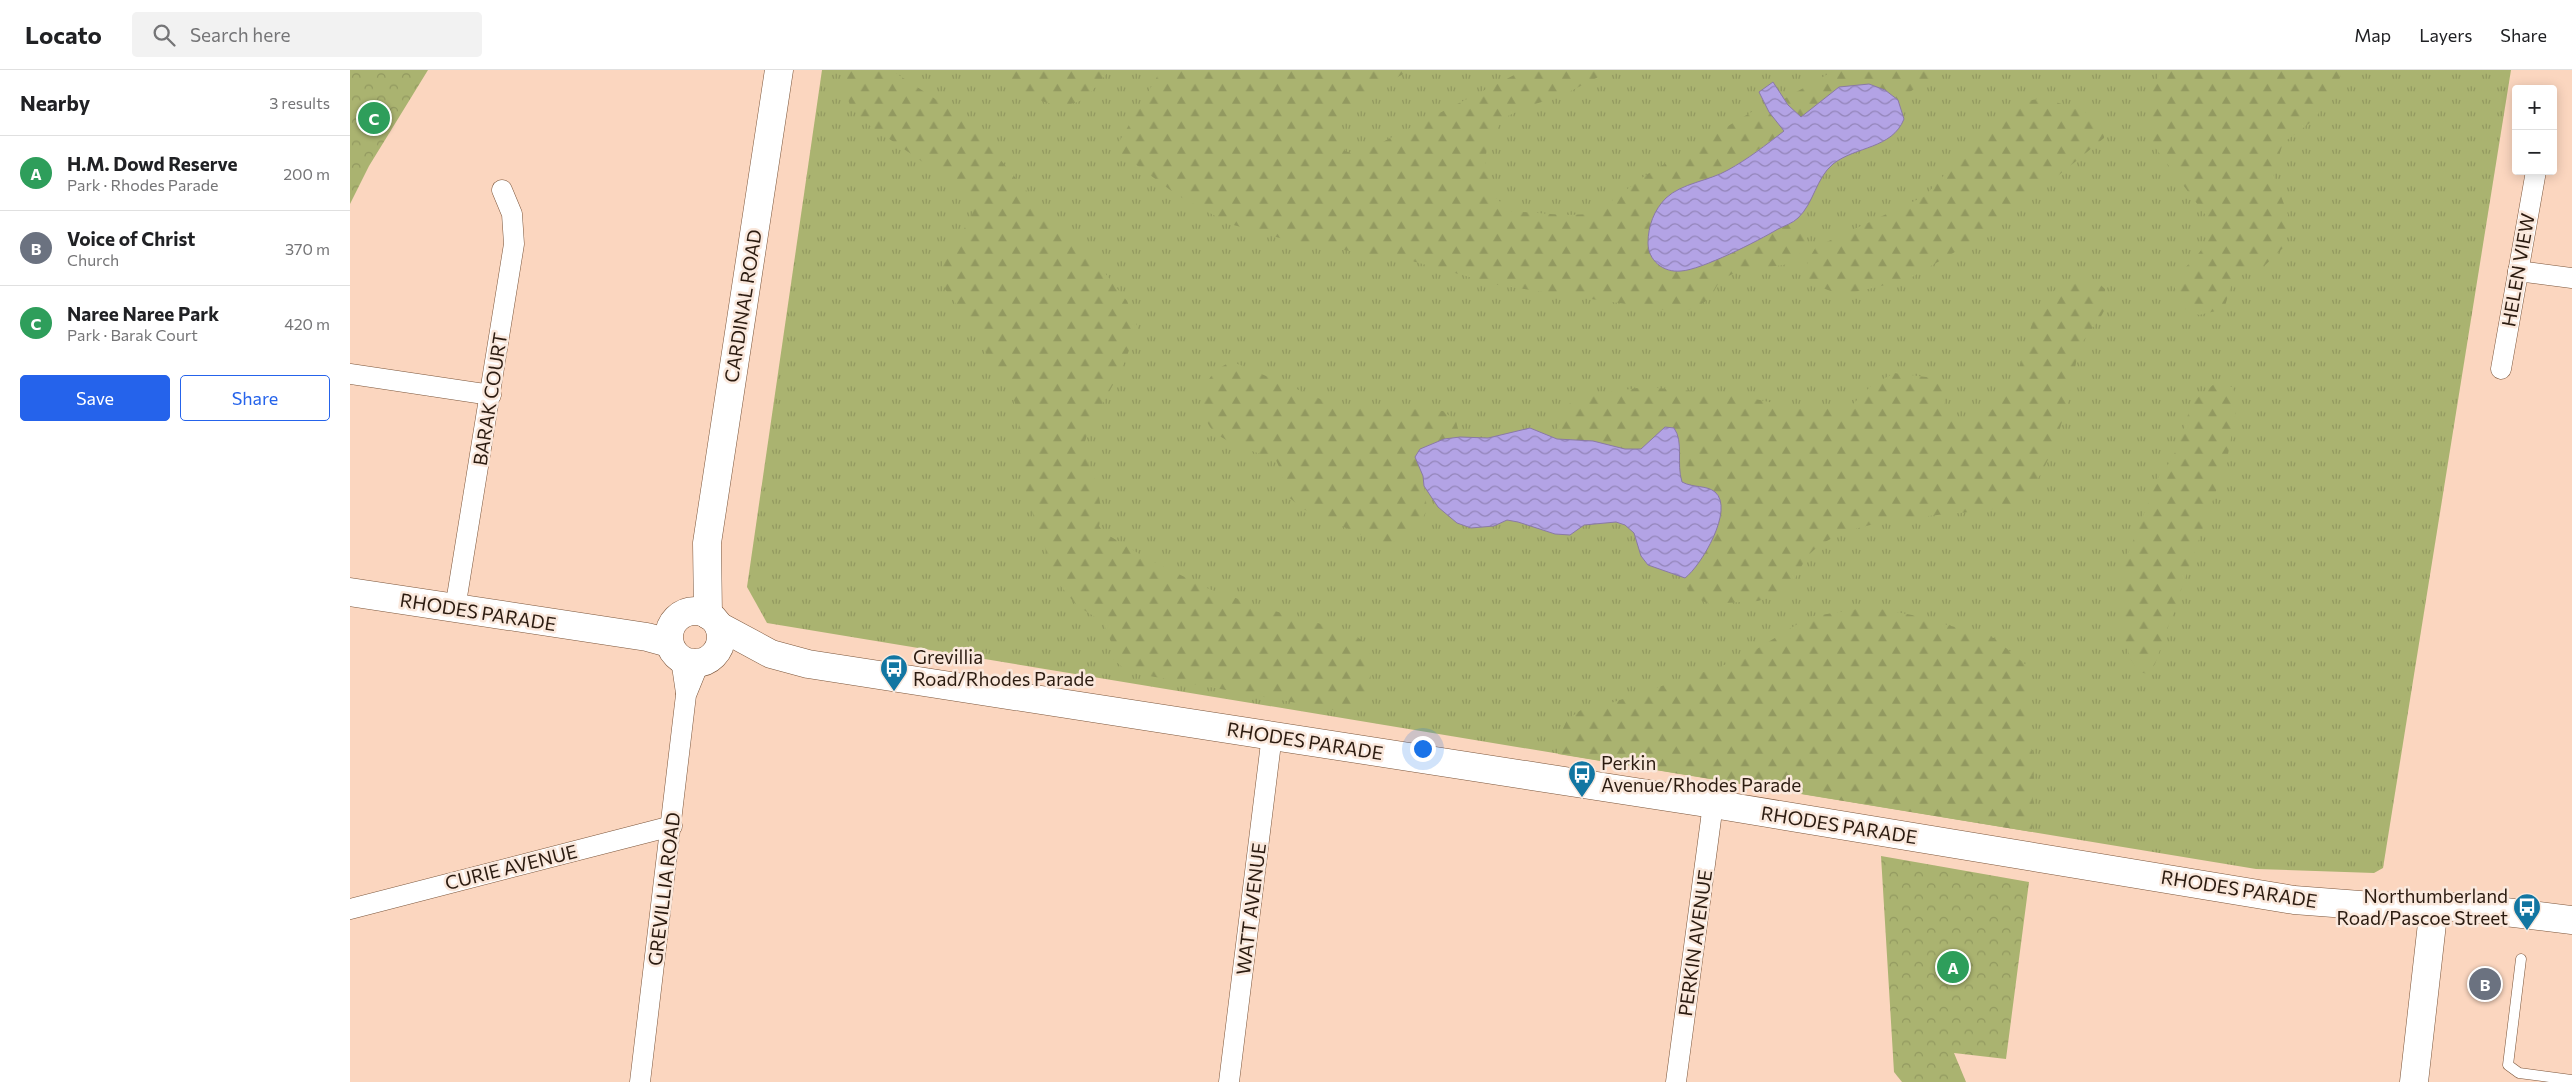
<!DOCTYPE html>
<html lang="en">
<head>
<meta charset="utf-8">
<style>
  body { margin:0; font-family:Commissioner,sans-serif; background:#f2f2f2; color:#202124 }
  .controls { position:absolute; right:15px; top:15px; display:grid; overflow:hidden; border-radius:5px; box-shadow:0 2px 12px #0003 }
  .controls button { width:45px; height:45px; display:grid; place-items:center; padding:0; border:0; border-bottom:1px solid #e0e0e0; background:#fff; color:#202124; font:25px sans-serif }
  .you { position:absolute; left:1072px; top:678px; width:18px; height:18px; margin:-12px; border:4px solid #fff; border-radius:50%; background:#1a73e8; box-shadow:0 0 0 8px #1a73e833 }
  .badge { display:grid; place-items:center; width:32px; height:32px; border-radius:50%; background:#2563eb; color:#fff; font-size:16px; font-weight:700 }
  .pin { position:absolute; translate:-50% -50%; border:2px solid #fff; box-shadow:0 1px 5px #0006 }
  .list { margin:0; padding:0; list-style:none }
  h2 { display:flex; justify-content:space-between; align-items:center; height:65px; margin:0; padding:0 20px; font-size:21px }
  h2 small { font-size:16px; font-weight:400; color:#757577 }
  .list li { display:grid; grid-template-columns:32px 1fr auto; gap:15px; align-items:center; box-sizing:border-box; height:75px; padding:0 20px; border-top:1px solid #e0e0e0 }
  .list b { display:block; font-size:19px; white-space:nowrap }
  .list p { margin:0; font-size:16px; white-space:nowrap; color:#757577 }
  .list em { font-size:16px; font-style:normal; color:#757577 }
  .actions { display:flex; gap:10px; padding:15px 20px }
  .actions a { flex:1; padding:11px 0; border:1px solid #2563eb; border-radius:5px; text-align:center; font-size:18px; color:#2563eb }
  .actions .main { background:#2563eb; color:#fff }
  .icon { flex:none; width:28px; height:28px; fill:none; stroke:currentColor; stroke-width:2; stroke-linecap:round; stroke-linejoin:round }
  .map { position:relative; flex:none; width:2222px; height:1012px; overflow:hidden }
  header { display:flex; align-items:center; gap:30px; box-sizing:border-box; height:70px; padding:0 25px; background:#fff; border-bottom:1px solid #e0e0e0 }
  header strong { font-size:24px }
  nav { display:flex; gap:28px; margin-inline-start:auto; font-size:18px }
  .search { width:350px; height:45px; background:#f2f2f2; display:flex; align-items:center; gap:12px; box-sizing:border-box; padding:0 18px; border-radius:5px; color:#757577; font-size:19px }
  main { display:flex }
  aside { flex:1; background:#fff }
  .map>svg:first-child { display:block }
  .grass { fill:url(#grass-tufts) }
  .forest { fill:url(#forest-firs) }
  .park { fill:url(#park-crowns) }
  .water { fill:url(#water-waves); stroke:#8a7aa5 }
  .lines { fill:none; stroke-linecap:round; stroke-linejoin:round }
  .lane-casing { stroke:#7b553a; stroke-width:11 }
  .street-casing { stroke:#7b553a; stroke-width:21 }
  .secondary-casing { stroke:#7b553a; stroke-width:29 }
  .lane { stroke:#fff; stroke-width:10 }
  .street { stroke:#fff; stroke-width:20 }
  .secondary { stroke:#fff; stroke-width:28 }
  .labels { text-anchor:middle; stroke-width:5; stroke-linejoin:round; paint-order:stroke }
  .street-label { font-size:19px; fill:#2b1b10; stroke:#fae8dc }
  .poi-label { font-size:19px; fill:#2b1b10; stroke:#fae8dc; text-anchor:start }
</style>
</head>
<body>
<header>
<strong>Locato</strong>
<div class="search"><svg class="icon" aria-label="search" viewBox="0 0 24 24"><circle cx="10" cy="10" r="6"/><path d="M15 15l6 6"/></svg>Search here</div>
<nav><a>Map</a><a>Layers</a><a>Share</a></nav>
</header>
<main>
<aside>
<h2>Nearby<small>3 results</small></h2>
<ul class="list">
<li><span class="badge" style="background:#2e9e5b">A</span><div><b>H.M. Dowd Reserve</b><p>Park · Rhodes Parade</p></div><em>200 m</em></li>
<li><span class="badge" style="background:#6b7280">B</span><div><b>Voice of Christ</b><p>Church</p></div><em>370 m</em></li>
<li><span class="badge" style="background:#2e9e5b">C</span><div><b>Naree Naree Park</b><p>Park · Barak Court</p></div><em>420 m</em></li>
</ul>
<div class="actions"><a class="main">Save</a><a>Share</a></div>
</aside>
<div class="map">
<svg width="2222" height="1012" viewBox="0 0 2222 1012">
  <defs>
    <pattern id="grass-tufts" width="24" height="20" patternUnits="userSpaceOnUse" patternTransform="scale(1.25)"><rect width="24" height="20" fill="#aab370"/><path d="M3 7l-1-3M5 7V3M7 7l1-3M15 17l-1-3M17 17v-4M19 17l1-3" fill="none" stroke="#929960"/></pattern>
    <pattern id="forest-firs" width="22" height="20" patternUnits="userSpaceOnUse" patternTransform="scale(1.25)"><rect width="22" height="20" fill="#aab370"/><path d="M5 1l3.5 6h-7zM16 11l3.5 6h-7z" fill="#929960"/></pattern>
    <pattern id="park-crowns" width="20" height="18" patternUnits="userSpaceOnUse" patternTransform="scale(1.25)"><rect width="20" height="18" fill="#aab370"/><path d="M2 6a3 3 0 1 1 6 0M12 15a3 3 0 1 1 6 0" fill="none" stroke="#929960"/></pattern>
    <pattern id="water-waves" width="16" height="10" patternUnits="userSpaceOnUse" patternTransform="scale(1.25)"><rect width="16" height="10" fill="#b3a3e5"/><path d="M0 5q4-4 8 0t8 0" fill="none" stroke="#9284b8"/></pattern>
  </defs>
  <rect width="100%" height="100%" fill="#fbd6bf"/>
  <path class="grass" d="M472 0H2161L2033 798 2024 803 1906 799 417 553 397 517Z"/>
  <g class="forest">
    <path d="M498 0H541L616 49 686 132 741 185 777 231 788 258 772 298 739 359 733 378 747 416 752 443 749 456 753 462 796 488 859 519 921 540 1000 562 1017 574C1024 603 1023 613 1007 638L990 641 778 602 763 589 761 572 753 552 726 535 710 515 685 452 671 405 669 345 661 321 643 299 627 261 595 219 592 194 622 146V134L609 117 519 55 501 38 494 18Z"/>
    <path d="M642 0H760C753 7 738 28 730 31 698 46 667 16 642 0Z"/>
    <path d="M811 0H1061L1008 28 992 45 991 68 995 81 1007 85 1174 0H1262L1213 25 1176 37 1154 48 1138 72 1135 91 1144 126 1160 141 1214 145 1244 144 1296 105 1415 34 1435 61 1377 101 1318 126 1369 188 1448 148 1457 159V174L1449 185 1434 195 1389 201 1370 210 1361 227 1348 237 1329 242 1148 215 1062 191 944 172 880 154 827 125 769 82V72Z"/>
    <path d="M1485 0H1592L1548 30 1535 20 1519 14H1504L1489 17 1451 47 1434 29Z"/>
    <path d="M1810 0H1994L1965 49 1933 73 1923 104 1938 145 1934 177 1910 200H1886L1874 239 1849 245 1833 238 1823 213C1842 185 1855 189 1860 151L1801 72 1799 32Z"/>
    <path d="M1694 28 1735 42 1755 55 1754 68 1714 101 1610 179 1557 210 1492 225 1464 215 1455 204 1458 190 1466 177 1575 126 1622 75 1670 32Z"/>
    <path d="M1728 210H1745L1755 219C1755 225 1757 233 1755 238 1749 255 1730 268 1727 287 1720 328 1703 403 1670 430 1658 439 1634 440 1619 442 1573 447 1483 450 1455 490 1449 500 1444 511 1439 521L1408 531 1359 534 1338 524C1336 501 1365 473 1371 448 1372 442 1370 434 1370 428L1356 418 1341 417 1332 412 1328 399 1329 382 1307 365 1291 379H1275L1243 371 1207 369V353L1219 334 1240 325 1294 317 1383 324 1459 341 1502 335 1521 316 1544 303 1584 308 1594 315V333L1598 350 1608 353 1623 350 1645 338 1665 311 1686 240 1706 219Z"/>
    <path d="M883 292 982 334 1093 341 1106 351 1110 367C1096 369 1070 373 1065 387L1073 406 1077 440 1066 460 1053 471 1030 473 953 439 935 424 931 401 925 388C909 384 870 372 860 357 845 333 854 299 883 292Z"/>
    <path d="M1864 314 1882 317 1888 329 1877 390 1805 594 1798 604 1789 602 1780 588 1771 555V501L1811 401C1826 393 1834 355 1840 339 1843 329 1856 321 1864 314Z"/>
    <path d="M1519 537 1562 545 1644 568 1675 594 1679 614 1677 653 1684 690 1682 762 1208 684 1209 667 1217 650 1235 637 1261 633 1389 590 1459 547Z"/>
  </g>
  <g class="park">
    <path d="M0 0H78L19 96 0 134Z"/>
    <path d="M1531 786 1679 812 1656 989 1604 983 1616 1012H1552L1544 1002Z"/>
  </g>
  <g class="water">
    <path d="M1423 12 1438 35 1451 47 1489 17 1519 14 1535 20 1548 30 1554 49C1542 79 1506 76 1483 94 1466 108 1464 133 1448 148 1443 153 1434 156 1428 159 1408 171 1351 200 1331 201 1313 203 1298 190 1298 173 1298 156 1304 140 1316 128 1332 113 1359 111 1378 100 1398 89 1416 75 1434 61L1419 42 1409 22Z"/>
    <path d="M1315 357 1324 358C1334 372 1326 393 1332 412 1343 418 1357 415 1365 422 1385 439 1351 496 1335 508L1298 495 1291 486 1284 463 1275 455 1266 452 1234 455 1220 465 1205 464 1168 452 1157 450 1144 456 1121 458 1107 453 1088 437 1074 416 1073 406 1065 387 1070 379 1094 369 1110 367 1138 368 1180 358 1207 369 1243 371 1275 379H1291Z"/>
  </g>
  <g class="lines">
    <g class="lane-casing">
      <path id="lane" d="M2171 889 2158 995 2169 1003 2222 1010"/>
    </g>
    <g class="street-casing">
      <g id="street">
        <path d="M2168 201 2222 208"/>
        <path d="M2151 299 2186 101"/>
        <path d="M0 304 141 325"/>
        <path d="M105 539 164 174 162 144 152 120"/>
        <path d="M331 589 336 623"/>
        <path d="M0 839 322 756"/>
        <path d="M290 1012 336 625 349 593"/>
        <path d="M879 1012 922 665"/>
        <path d="M1326 1012 1363 734"/>
      </g>
    </g>
    <g class="secondary-casing">
      <g id="secondary">
        <path d="M0 522 297 567 319 573"/>
        <circle cx="345" cy="567" r="26"/>
        <path d="M358 545 357 473 429 0"/>
        <path d="M369 556 421 584 458 594 1363 734 1944 830 2023 836 2113 837 2222 850"/>
        <path d="M2064 1012 2084 836"/>
      </g>
    </g>
    <use href="#lane" class="lane"/>
    <use href="#street" class="street"/>
    <use href="#secondary" class="secondary"/>
  </g>
  <defs>
    <g id="bus-pin" transform="scale(1.4375)"><path d="M0 17L-7.5 6A9.5 9.5 0 1 1 7.5 6Z" fill="#1276a2" stroke="#fae8dc"/><path d="M-5-6H5V4H4V6H2V4H-2V6H-4V4H-5ZM-3.5-4V0h7V-4ZM-3.5 1.2v1.5H-2V1.2ZM2 1.2v1.5H3.5V1.2Z" fill="#fff"/></g>
  </defs>
  <g fill-rule="evenodd">
    <use href="#bus-pin" x="544" y="598"/>
    <use href="#bus-pin" x="1232" y="704"/>
    <use href="#bus-pin" x="2177" y="837"/>
  </g>
  <g class="labels">
    <g class="street-label">
      <text transform="translate(2168 200) rotate(-80)" y="7">HELEN VIEW</text>
      <text transform="translate(393 236) rotate(-81)" y="7">CARDINAL ROAD</text>
      <text transform="translate(140 329) rotate(-81)" y="7">BARAK COURT</text>
      <text transform="translate(128 542) rotate(9)" y="7">RHODES PARADE</text>
      <text transform="translate(955 671) rotate(9)" y="7">RHODES PARADE</text>
      <text transform="translate(1489 755) rotate(9)" y="7">RHODES PARADE</text>
      <text transform="translate(161 797) rotate(-14)" y="7">CURIE AVENUE</text>
      <text transform="translate(314 819) rotate(-83)" y="7">GREVILLIA ROAD</text>
      <text transform="translate(1889 819) rotate(9)" y="7">RHODES PARADE</text>
      <text transform="translate(901 839) rotate(-83)" y="7">WATT AVENUE</text>
      <text transform="translate(1345 873) rotate(-82)" y="7">PERKIN AVENUE</text>
    </g>
    <g class="poi-label">
      <text x="563" y="594">Grevillia<tspan x="563" dy="22">Road/Rhodes Parade</tspan></text>
      <text x="1251" y="700">Perkin<tspan x="1251" dy="22">Avenue/Rhodes Parade</tspan></text>
      <text x="2158" y="833" text-anchor="end">Northumberland<tspan x="2158" dy="22">Road/Pascoe Street</tspan></text>
    </g>
  </g>
</svg>
<div class="controls">
<button>+</button>
<button>−</button>
</div>
<div class="you"></div>
<div class="pin badge" style="left:1603px;top:897px;background:#2e9e5b">A</div>
<div class="pin badge" style="left:2135px;top:914px;background:#6b7280">B</div>
<div class="pin badge" style="left:24px;top:48px;background:#2e9e5b">C</div>
</div>
</main>
</body>
</html>
